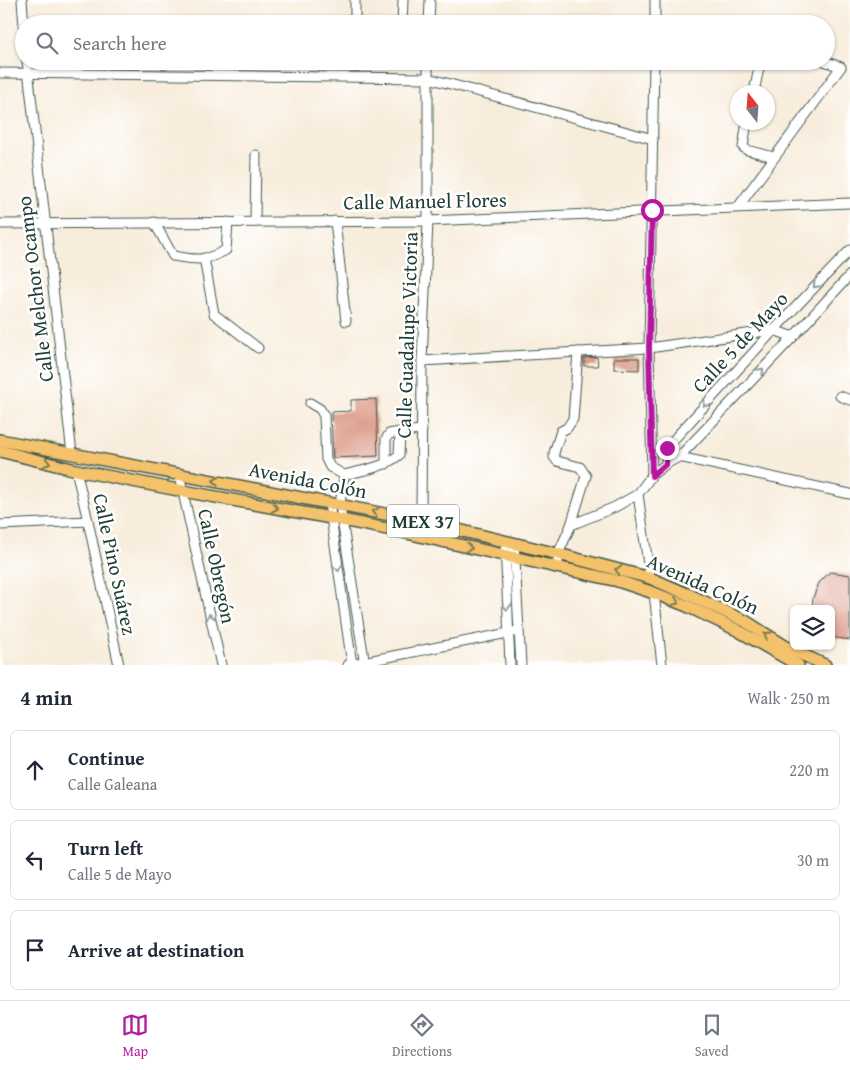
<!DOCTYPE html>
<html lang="en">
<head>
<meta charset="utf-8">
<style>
  body { margin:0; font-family:"Gentium Book Plus",serif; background:#f2f2f3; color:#1f2937 }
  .controls { position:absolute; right:15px; bottom:15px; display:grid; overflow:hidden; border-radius:8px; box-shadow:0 1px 4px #0004 }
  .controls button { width:45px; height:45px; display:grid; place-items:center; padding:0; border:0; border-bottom:1px solid #e0e1e3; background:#fff; color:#1f2937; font:25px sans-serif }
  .compass { position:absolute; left:730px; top:85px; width:45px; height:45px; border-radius:50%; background:#fff; box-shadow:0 1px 4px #0004; rotate:343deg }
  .stop { position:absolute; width:15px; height:15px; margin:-11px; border:4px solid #b5179e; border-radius:50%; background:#fff }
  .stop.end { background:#b5179e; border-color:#fff; box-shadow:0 1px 5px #0008 }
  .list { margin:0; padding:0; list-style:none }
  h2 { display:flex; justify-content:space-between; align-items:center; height:65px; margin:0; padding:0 20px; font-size:21px }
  h2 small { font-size:16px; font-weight:400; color:#747a83 }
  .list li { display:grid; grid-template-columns:32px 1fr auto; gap:15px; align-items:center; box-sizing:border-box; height:80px; margin:0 10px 10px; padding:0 10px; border:1px solid #e0e1e3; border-radius:8px }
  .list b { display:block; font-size:19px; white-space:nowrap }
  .list p { margin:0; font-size:16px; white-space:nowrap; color:#747a83 }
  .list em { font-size:16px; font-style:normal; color:#747a83 }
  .icon { flex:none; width:28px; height:28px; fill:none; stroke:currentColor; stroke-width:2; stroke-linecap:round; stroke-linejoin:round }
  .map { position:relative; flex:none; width:850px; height:665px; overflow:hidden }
  .search { position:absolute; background:#fff; box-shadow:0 1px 4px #0004; left:15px; right:15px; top:15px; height:55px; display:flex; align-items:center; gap:12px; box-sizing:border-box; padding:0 18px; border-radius:28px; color:#747a83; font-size:19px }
  .sheet { height:335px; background:#fff }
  nav { display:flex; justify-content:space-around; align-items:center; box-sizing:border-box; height:70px; border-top:1px solid #e0e1e3; background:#fff; font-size:14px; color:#747a83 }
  nav a { display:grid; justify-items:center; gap:2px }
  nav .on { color:#b5179e }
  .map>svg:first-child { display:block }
  .building { fill:#d8907b }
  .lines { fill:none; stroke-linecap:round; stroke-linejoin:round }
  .minor-casing { stroke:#40574d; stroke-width:11 }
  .major-casing { stroke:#40574d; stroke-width:14 }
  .minor { stroke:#fff; stroke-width:9 }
  .major { stroke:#f3c26a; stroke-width:11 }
  .oneway { stroke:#8f9e9a }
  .oneway2 { stroke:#7e794c }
  .route { stroke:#b5179e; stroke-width:6 }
  .labels { text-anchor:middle; stroke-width:5; stroke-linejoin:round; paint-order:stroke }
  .shield { fill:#fff; stroke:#627771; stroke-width:1 }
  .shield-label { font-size:19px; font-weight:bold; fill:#1f3d34 }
  .street-label { font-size:20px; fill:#1f3d34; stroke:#fff }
</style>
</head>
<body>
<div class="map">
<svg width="850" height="665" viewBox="0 0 850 665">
  <rect width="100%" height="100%" fill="#fff"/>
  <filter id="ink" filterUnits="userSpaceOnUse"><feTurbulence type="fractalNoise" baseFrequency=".02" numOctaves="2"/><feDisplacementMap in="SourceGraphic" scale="10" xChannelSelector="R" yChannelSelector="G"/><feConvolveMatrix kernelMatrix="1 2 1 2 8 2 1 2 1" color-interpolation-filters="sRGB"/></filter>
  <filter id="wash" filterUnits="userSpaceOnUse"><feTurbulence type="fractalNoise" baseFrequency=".0096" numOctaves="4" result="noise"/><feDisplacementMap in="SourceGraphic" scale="20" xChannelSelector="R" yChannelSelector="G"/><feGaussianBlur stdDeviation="1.12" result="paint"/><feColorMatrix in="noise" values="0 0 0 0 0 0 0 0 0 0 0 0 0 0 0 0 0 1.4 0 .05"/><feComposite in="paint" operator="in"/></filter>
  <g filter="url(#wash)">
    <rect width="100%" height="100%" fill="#f8eddc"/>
    <g id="blocks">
      <g class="building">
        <path d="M597 357 598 366H584V358Z"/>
        <path d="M614 358H639V370L614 369Z"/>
        <path d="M376 399 378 456 333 458 331 412 351 411V400Z"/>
        <path d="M830 572 850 575V640L831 637V609H812L813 598 819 583Z"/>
      </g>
    </g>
  </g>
  <g filter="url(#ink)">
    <use href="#blocks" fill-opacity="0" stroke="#40574d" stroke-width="1"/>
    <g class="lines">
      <g class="minor-casing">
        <g id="minor">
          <path d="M22 0 24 27"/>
          <path d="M355 0V24"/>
          <path d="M402 24 403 0"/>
          <path d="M429 24 430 0"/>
          <path d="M655 24V0"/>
          <path d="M27 61 72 454"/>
          <path d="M0 73 428 78 653 139"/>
          <path d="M754 92 759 68 765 61"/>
          <path d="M747 122 743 147 747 150 774 157"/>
          <path d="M738 207 841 67 824 61"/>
          <path d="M335 221 346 321"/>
          <path d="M154 222 173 256C196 260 204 262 226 250L228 222"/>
          <path d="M255 222 256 155"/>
          <path d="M0 224 428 221 850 203"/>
          <path d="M204 258 214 314 258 348"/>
          <path d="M422 361 649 348 774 330 793 337"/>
          <path d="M840 396 850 400"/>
          <path d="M310 403 320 409 324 416 326 459 330 467 344 475 340 505 342 520 365 665"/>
          <path d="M667 449 679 457 850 494"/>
          <path d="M386 464V439L389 434 400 432"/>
          <path d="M666 464 667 449 676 437 774 330 850 250"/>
          <path d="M76 470 88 521 119 665"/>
          <path d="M179 474 221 665"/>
          <path d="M344 475C364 470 383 468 399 455L400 432 422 430"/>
          <path d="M652 475 649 348 654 61"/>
          <path d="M638 494 650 578"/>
          <path d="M329 503 352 665"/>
          <path d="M421 521 422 361 428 221V61"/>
          <path d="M0 525 88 521"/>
          <path d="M571 525 586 476 580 467 557 461 554 457V453L561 431 567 428 573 419 578 352"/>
          <path d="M505 541 510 665"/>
          <path d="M514 543 521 665"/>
          <path d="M558 568V554L571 525 615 507 638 494 652 475 666 464 679 457 793 337 850 275"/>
          <path d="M654 593 662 665"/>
          <path d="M348 665 518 631"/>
        </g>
      </g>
      <g class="major-casing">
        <g id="major">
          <path d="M0 440 421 521 558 554 650 578 694 597 745 621 788 648 825 665"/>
          <path d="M0 451 76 470 183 491 342 520 402 532 618 581 654 593 687 606 737 630 798 665"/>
        </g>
      </g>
      <use href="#minor" class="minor"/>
      <use href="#major" class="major"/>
    </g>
    <defs><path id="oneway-chevron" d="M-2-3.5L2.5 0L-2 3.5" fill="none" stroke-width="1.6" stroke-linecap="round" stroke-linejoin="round" transform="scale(1.25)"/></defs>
    <g class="oneway">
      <use href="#oneway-chevron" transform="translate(816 285) rotate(134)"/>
      <use href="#oneway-chevron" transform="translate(761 371) rotate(-46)"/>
      <use href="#oneway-chevron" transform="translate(706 404) rotate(132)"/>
      <use href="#oneway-chevron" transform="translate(338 568) rotate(82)"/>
      <use href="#oneway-chevron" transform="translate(507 607) rotate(88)"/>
      <use href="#oneway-chevron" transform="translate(210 617) rotate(-102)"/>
    </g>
    <g class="oneway2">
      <use href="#oneway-chevron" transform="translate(47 463) rotate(14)"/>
      <use href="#oneway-chevron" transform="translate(216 481) rotate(-169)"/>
      <use href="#oneway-chevron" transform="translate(275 508) rotate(10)"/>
      <use href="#oneway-chevron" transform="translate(375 512) rotate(-169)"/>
      <use href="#oneway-chevron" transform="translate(469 548) rotate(13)"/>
      <use href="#oneway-chevron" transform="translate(618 570) rotate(-165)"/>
      <use href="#oneway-chevron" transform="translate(676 602) rotate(22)"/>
      <use href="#oneway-chevron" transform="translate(767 635) rotate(-148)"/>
    </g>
  </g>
  <g class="lines" filter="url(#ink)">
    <path class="route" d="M652 210 649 348 652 476 666 464 667 448"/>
  </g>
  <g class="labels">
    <rect class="shield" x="387" y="504.5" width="72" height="33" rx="4"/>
    <g class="shield-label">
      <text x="423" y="528">MEX 37</text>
    </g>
    <g class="street-label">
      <text transform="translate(425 201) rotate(-1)" y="7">Calle Manuel Flores</text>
      <text transform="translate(35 289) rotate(-97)" y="7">Calle Melchor Ocampo</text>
      <text transform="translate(407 335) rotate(-88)" y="7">Calle Guadalupe Victoria</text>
      <text transform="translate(740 342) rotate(-47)" y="7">Calle 5 de Mayo</text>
      <text transform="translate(308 480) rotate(11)" y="7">Avenida Colón</text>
      <text transform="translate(115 564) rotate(78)" y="7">Calle Pino Suárez</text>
      <text transform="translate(217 566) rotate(78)" y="7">Calle Obregón</text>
      <text transform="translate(703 584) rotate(24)" y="7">Avenida Colón</text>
    </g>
  </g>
</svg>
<div class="controls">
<button><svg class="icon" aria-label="layers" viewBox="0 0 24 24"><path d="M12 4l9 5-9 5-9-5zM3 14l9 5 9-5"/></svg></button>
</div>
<svg class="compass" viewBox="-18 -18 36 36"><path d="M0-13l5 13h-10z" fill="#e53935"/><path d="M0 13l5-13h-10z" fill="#747a83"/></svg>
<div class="stop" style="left:652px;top:210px"></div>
<div class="stop end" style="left:667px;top:448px"></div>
<div class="search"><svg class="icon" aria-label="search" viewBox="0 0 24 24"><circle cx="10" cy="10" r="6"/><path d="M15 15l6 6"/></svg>Search here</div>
</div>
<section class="sheet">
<h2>4 min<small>Walk · 250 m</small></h2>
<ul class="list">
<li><svg class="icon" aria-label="ahead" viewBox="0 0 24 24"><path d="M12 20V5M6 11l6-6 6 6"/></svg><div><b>Continue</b><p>Calle Galeana</p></div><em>220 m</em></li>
<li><svg class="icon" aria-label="left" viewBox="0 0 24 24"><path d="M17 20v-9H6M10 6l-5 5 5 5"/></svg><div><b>Turn left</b><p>Calle 5 de Mayo</p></div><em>30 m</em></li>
<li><svg class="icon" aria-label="arrive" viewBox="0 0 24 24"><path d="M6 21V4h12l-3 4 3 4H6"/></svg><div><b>Arrive at destination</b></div></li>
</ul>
</section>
<nav>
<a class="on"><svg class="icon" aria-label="map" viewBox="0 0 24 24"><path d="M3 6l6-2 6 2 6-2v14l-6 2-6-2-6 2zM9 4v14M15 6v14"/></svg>Map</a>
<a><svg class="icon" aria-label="directions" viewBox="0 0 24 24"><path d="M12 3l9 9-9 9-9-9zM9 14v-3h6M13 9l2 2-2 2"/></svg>Directions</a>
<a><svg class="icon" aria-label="saved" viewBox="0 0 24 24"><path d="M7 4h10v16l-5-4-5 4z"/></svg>Saved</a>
</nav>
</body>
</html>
